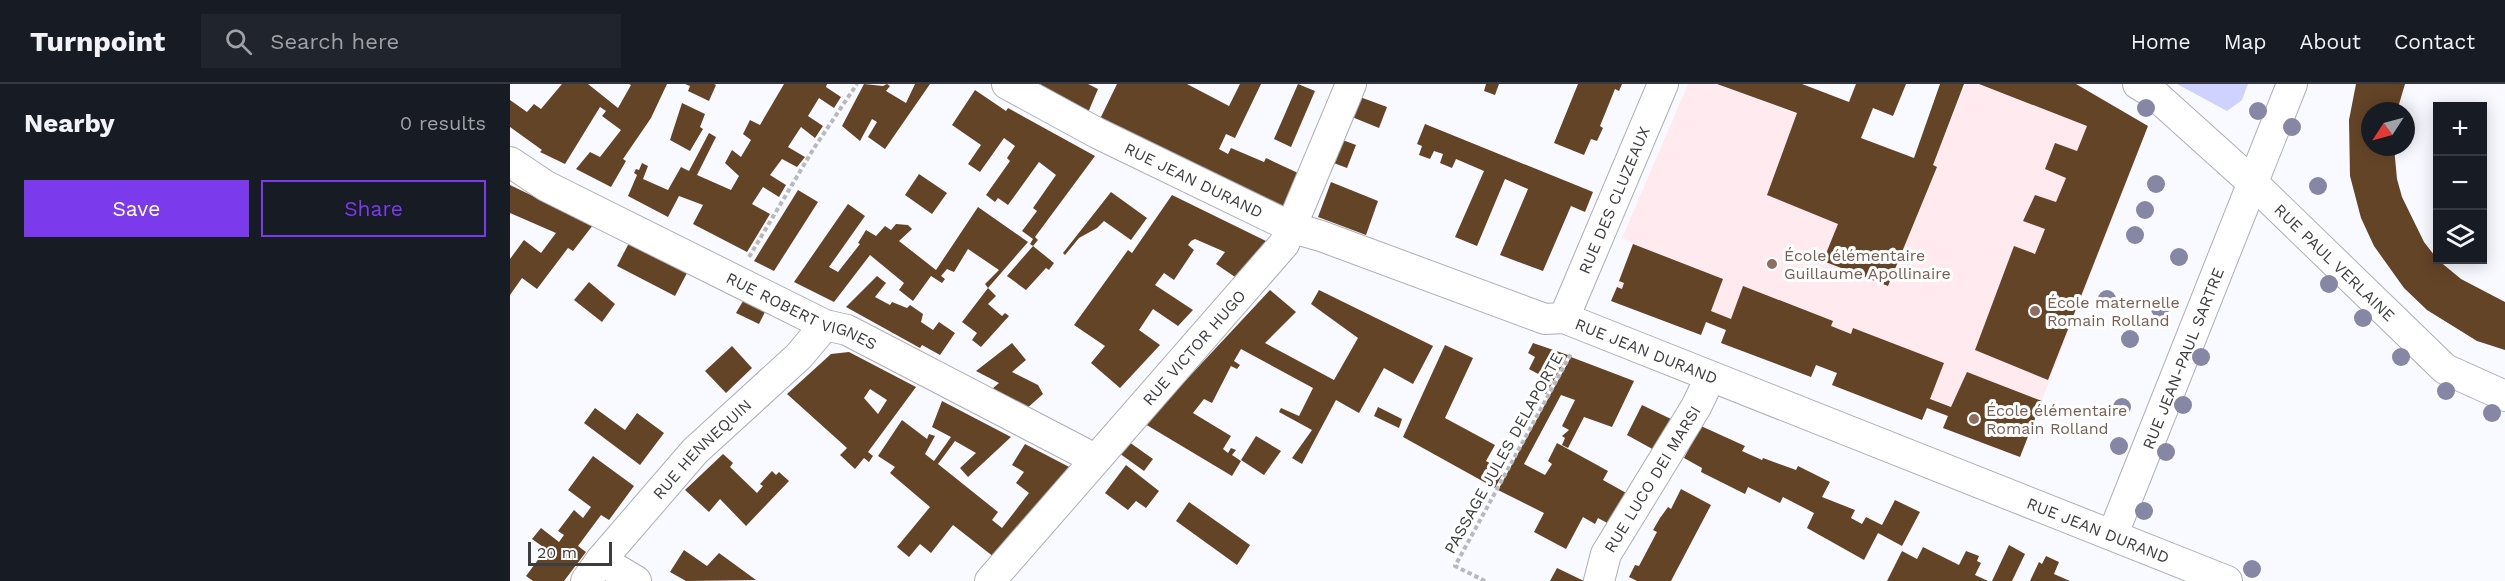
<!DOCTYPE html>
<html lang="en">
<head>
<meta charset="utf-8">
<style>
  body { margin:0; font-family:"Work Sans",sans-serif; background:#20242c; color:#f1f3f6 }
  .controls { position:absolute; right:18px; top:18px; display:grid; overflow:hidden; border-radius:0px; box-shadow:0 3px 15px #0003 }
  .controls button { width:54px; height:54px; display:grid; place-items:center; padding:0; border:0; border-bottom:2px solid #363941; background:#171b24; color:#f1f3f6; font:30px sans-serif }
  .compass { position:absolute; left:1851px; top:18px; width:54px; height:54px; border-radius:50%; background:#171b24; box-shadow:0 3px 15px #0003; rotate:234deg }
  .scale { position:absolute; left:18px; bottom:15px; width:84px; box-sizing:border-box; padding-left:6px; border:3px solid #3c3d3f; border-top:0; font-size:16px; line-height:21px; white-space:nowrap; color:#3c3d3f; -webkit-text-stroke:4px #fff; paint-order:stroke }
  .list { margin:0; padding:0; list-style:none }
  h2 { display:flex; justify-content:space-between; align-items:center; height:78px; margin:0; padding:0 24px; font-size:26px }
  h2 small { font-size:20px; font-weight:400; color:#9ea1a6 }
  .actions { display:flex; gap:12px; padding:18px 24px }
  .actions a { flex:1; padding:14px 0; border:2px solid #7c3aed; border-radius:0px; text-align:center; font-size:21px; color:#7c3aed }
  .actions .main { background:#7c3aed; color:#fff }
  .icon { flex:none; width:33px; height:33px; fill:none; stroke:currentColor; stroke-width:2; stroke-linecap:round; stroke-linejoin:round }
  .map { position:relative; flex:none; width:1995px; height:497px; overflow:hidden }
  header { display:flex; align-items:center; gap:36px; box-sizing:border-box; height:84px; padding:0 30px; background:#171b24; border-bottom:2px solid #363941 }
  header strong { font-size:28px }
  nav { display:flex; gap:33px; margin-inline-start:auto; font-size:21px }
  .search { width:420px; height:54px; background:#20242c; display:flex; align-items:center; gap:15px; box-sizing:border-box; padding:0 21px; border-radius:0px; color:#9ea1a6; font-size:22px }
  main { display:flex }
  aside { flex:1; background:#171b24 }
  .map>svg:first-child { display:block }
  .education { fill:#ffeaf0 }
  .green { fill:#ced2fc }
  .building { fill:#644427; fill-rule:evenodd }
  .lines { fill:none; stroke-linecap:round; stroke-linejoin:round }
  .minor-casing { stroke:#aeafb5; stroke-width:32 }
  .path { stroke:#b8b9bd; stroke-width:4; stroke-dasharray:4.5 3; stroke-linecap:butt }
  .minor { stroke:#fff; stroke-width:30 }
  .tree { fill:#8686a5 }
  .education-dot { fill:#8d6e63; stroke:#fff; stroke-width:2 }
  .labels { text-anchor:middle; stroke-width:6; stroke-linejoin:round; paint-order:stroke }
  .street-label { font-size:16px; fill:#3c3d3f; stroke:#fff }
  .education-label { font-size:16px; fill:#785e54; stroke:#fff; text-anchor:start }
</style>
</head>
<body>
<header>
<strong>Turnpoint</strong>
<div class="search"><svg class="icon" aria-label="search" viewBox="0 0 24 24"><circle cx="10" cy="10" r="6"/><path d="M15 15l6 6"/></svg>Search here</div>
<nav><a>Home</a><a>Map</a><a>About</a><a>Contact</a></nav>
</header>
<main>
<aside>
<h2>Nearby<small>0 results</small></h2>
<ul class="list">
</ul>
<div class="actions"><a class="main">Save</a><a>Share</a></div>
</aside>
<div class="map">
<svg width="1995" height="497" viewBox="0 0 1995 497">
  <rect width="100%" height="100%" fill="#f9faff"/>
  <path class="education" d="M1178 0H1207L1422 81 1456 0H1566L1638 42 1510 373 1433 344 1438 332 1417 324 1412 336 1322 301 1326 288 1306 281 1301 293 1211 259 1216 246 1196 239 1191 251 1101 217 1123 160 1112 154Z"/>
  <path class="green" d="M1667 0H1738L1732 16 1717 27Z"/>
  <g class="building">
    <path d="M52 0H78L108 24 121 1 119 0H157L141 34 113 75 116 77 101 103 66 85 80 68 90 73 111 46 92 32 96 27 90 23 55 80 30 68 32 66 0 43V16L17 28 24 20 31 25Z"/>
    <path d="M175 0H204L206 1 199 17 178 7 180 2Z"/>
    <path d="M274 0H317L316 3 331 13 324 24 309 14 298 32 313 42 305 54 291 43 278 63 295 73 287 83 272 75 260 91 276 101 269 113 253 103 242 120 260 130 237 168 183 140 193 121 169 112 158 133 118 112 127 91 124 89 126 85 129 86 132 79 138 82 133 95 158 106 171 83 179 87 199 49 206 53 187 91 221 106 229 92 215 79 222 66 231 73 241 56 233 50 240 36 250 41Z"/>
    <path d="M354 0 373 2 377 0 380 2 376 7 396 19 405 0H420L375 65 358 53 367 38 362 35 350 57 332 42Z"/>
    <path d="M521 0H578L588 5 577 31Z"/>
    <path d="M607 0H677L719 22 730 0H751L725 54 716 50 709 65 718 70 721 64 754 78 756 74 788 89 776 121 769 124 589 37Z"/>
    <path d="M788 0 805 7 781 63 764 55Z"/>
    <path d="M976 0H989L985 11 974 7Z"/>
    <path d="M1068 0H1112L1109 7 1105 5 1090 42 1093 44 1087 57 1081 55 1074 71 1044 59Z"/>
    <path d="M1207 0H1292L1339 18 1346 0H1396L1383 32 1363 24 1351 54 1404 74 1430 0H1454L1423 81 1427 83 1378 202 1313 177 1328 140 1257 111 1287 29Z"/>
    <path d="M1469 0H1566L1638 42 1538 296 1465 266 1504 162 1525 170 1535 145 1513 137 1525 111 1546 118 1556 94 1535 85 1545 59 1567 67 1577 42Z"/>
    <path d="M1846 0H1895L1887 27H1860V63H1884L1887 95 1892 113 1914 158 1928 176 1951 195 1995 218V266L1967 257 1917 226 1894 204 1864 162 1851 134 1840 92 1839 36Z"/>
    <path d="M465 6 496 27 498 24 585 72 525 153 528 156 523 162 544 179 539 186 536 184 516 206 497 192 523 162 520 160 523 155 512 147 527 127 523 124 546 91 529 78 498 121 488 114 485 118 476 111 500 77 497 74 505 62 494 54 470 88 458 80 471 61 442 41Z"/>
    <path d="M850 13 877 23 869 44 842 33Z"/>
    <path d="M172 19 195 30 190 43 193 45 180 67 160 56Z"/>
    <path d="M915 40 1083 108 1075 128 1061 122 1033 187 990 171 1018 105 995 95 967 162 945 153 974 87 946 75 942 84 930 79 933 70 924 67 920 75 909 71 912 62 907 60Z"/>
    <path d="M830 55 846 61 837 84 821 78Z"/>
    <path d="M409 90 437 109 422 130 395 111Z"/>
    <path d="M821 98 868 117 856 151 808 133Z"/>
    <path d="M0 101 83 141 63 167 58 164 27 205 12 194 0 211V175L14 156 31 169 46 149 0 129Z"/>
    <path d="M288 106 308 118 264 187 244 177Z"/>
    <path d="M601 108 637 134 621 156 594 137 587 144 569 154 555 171 553 169Z"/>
    <path d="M662 111 758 158 725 193 706 180 715 168 685 155 681 157 678 161 684 166 664 196 654 189 645 201 683 226 668 242 643 225 629 246 650 261 610 304 581 279 595 262 564 241 618 166 622 169Z"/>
    <path d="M338 120 355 132 319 183 328 188 350 160 348 159 356 146 366 152 375 142 381 146 386 140 398 141 402 145 389 157 426 186 468 123 518 158 478 204 475 200 489 186 458 165 444 188 437 185 431 192 435 195 432 199 421 192 403 217 389 206 394 199 360 171 324 218 284 198Z"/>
    <path d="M119 159 177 189 165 212 107 182Z"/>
    <path d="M1123 160 1213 195 1201 227 1221 235 1233 202 1323 237 1321 242 1341 250 1343 244 1434 279 1420 315 1441 323 1457 288 1532 317 1510 373 1433 344 1438 332 1417 324 1412 336 1322 301 1327 289 1306 281 1301 293 1211 259 1216 246 1196 238 1191 251 1101 217 1107 203 1112 205 1114 199 1109 197Z"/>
    <path d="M367 192 376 199 365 213 380 221 382 218 397 224 400 221 413 230 411 238 423 246 429 238 445 249 430 271 412 261 410 264 336 223Z"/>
    <path d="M79 198 105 220 92 238 64 216Z"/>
    <path d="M478 204 486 212 478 220 492 232 495 229 499 232 471 263 462 256 467 249 452 238Z"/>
    <path d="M760 206 786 228 755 259 824 296 848 254 801 220 809 206 923 262 903 300 874 284 849 329 826 316 792 380 782 374 802 346 769 328 771 324 789 332 803 304 731 265 724 277 730 281 727 285 721 282 702 319 694 315 683 329 721 352 713 365 718 369 721 364 726 366 722 371 731 377 722 392 635 340Z"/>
    <path d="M233 217 255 228 249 240 226 229Z"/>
    <path d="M502 259 516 276 502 288 528 301 533 310 515 326 482 305 489 299 466 287Z"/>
    <path d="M1023 259 1058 271 1036 310 1030 307 1033 302 1025 299 1030 291 1019 285 1025 273 1018 269Z"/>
    <path d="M935 261 963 274 935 334 985 361 976 377 983 381 981 385 992 391 985 404 893 353Z"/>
    <path d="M222 262 242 284 216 309 195 287Z"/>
    <path d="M339 268 406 303 358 368 363 372 359 378 354 374 345 385 330 371 337 364 277 310 321 270ZM360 305 377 316 368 330 354 314Z"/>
    <path d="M1061 273 1124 297 1102 343 1074 333 1058 364 1052 361 1055 354 1052 352 1059 346 1052 342 1065 316 1051 311 1014 380 1035 391 1042 380 1038 377 1047 359 1098 387 1093 396 1118 410 1101 441 1088 434 1085 440 1073 433 1056 465 1024 448 1034 429 988 406Z"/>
    <path d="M432 317 501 353 458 393 450 384 466 369 445 357 428 380 488 428 482 436 492 444 519 409 506 399 514 388 502 381 515 360 565 386 489 477 443 441 421 469 410 460 399 473 387 463 420 423 380 389 385 383 368 372 392 336 417 355 419 350 425 352 415 370 424 377 441 353 422 343Z"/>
    <path d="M1132 321 1163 336 1146 367 1117 351Z"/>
    <path d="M868 323 892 335 889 344 864 332Z"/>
    <path d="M85 324 115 346 127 329 154 349 130 381 74 339Z"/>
    <path d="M1191 342 1235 362 1232 367 1252 376 1253 374 1286 386 1288 382 1320 398 1312 413 1345 426 1341 434 1352 440 1356 433 1372 441 1385 416 1410 428 1392 462 1368 449 1354 476 1297 444 1304 429 1273 413 1270 419 1238 403 1235 410 1191 388 1192 384 1174 374Z"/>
    <path d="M746 352 771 367 754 391 731 376Z"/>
    <path d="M619 358 643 375 634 387 609 369Z"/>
    <path d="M213 370 223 379 220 383 247 409 253 402 250 400 262 387 266 391 269 388 279 397 236 442 210 415 199 428 175 406Z"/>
    <path d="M83 372 124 402 99 436 91 431 68 462 76 468 54 497H23L16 492 36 465 22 455 31 444 49 458 54 451 48 447 64 426 73 434 81 423 58 406Z"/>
    <path d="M616 381 649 407 636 424 626 417 618 426 595 409Z"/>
    <path d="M1171 405 1201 421 1161 497H1127L1119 493 1125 481 1129 482 1147 448 1143 446 1150 434 1158 423 1161 425Z"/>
    <path d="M679 418 740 461 727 481 666 437Z"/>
    <path d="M1499 461 1515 470 1502 497H1482Z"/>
    <path d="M1413 463 1449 481 1456 467 1469 472 1467 477 1471 479 1465 491 1478 497H1377L1392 467 1407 475Z"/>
    <path d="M174 466 197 482 209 469 246 496 176 497 160 488Z"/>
    <path d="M1536 472 1549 478 1544 490 1560 497H1520L1529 478 1532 480Z"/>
    <path d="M1047 484 1074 497H1040Z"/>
  </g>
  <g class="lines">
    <g class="minor-casing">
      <g id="minor">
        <path id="s1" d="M497 0 587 49 783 144 811 152 1035 235 1054 234 1717 497"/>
        <path id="s2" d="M1628 0 1643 9 1744 100 1935 285 1995 312"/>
        <path id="s3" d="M0 78 36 102 315 241 337 246 585 375"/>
        <path id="s4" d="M1054 234 1153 0"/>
        <path id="s5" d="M1603 450 1782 0"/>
        <path d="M91 476 126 497"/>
        <path id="s6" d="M76 497 91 476 185 367 289 272 315 241"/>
        <path id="s7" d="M480 497 774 160 841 0"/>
        <path id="s8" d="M1089 497 1096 470 1186 323 1200 294"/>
      </g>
    </g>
    <g class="path">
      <path d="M239 173 304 64 347 0"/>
      <path d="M975 497 945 482 1062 268"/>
    </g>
    <use href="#minor" class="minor"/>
  </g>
  <g class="tree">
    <circle cx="1636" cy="24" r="9"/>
    <circle cx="1748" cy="27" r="9"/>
    <circle cx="1782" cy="43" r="9"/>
    <circle cx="1646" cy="100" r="9"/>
    <circle cx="1808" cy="102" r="9"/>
    <circle cx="1635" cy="126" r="9"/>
    <circle cx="1625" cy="151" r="9"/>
    <circle cx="1669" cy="173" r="9"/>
    <circle cx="1819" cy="200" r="9"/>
    <circle cx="1597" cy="215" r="9"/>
    <circle cx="1650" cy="225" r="9"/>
    <circle cx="1853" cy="234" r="9"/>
    <circle cx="1620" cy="255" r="9"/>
    <circle cx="1691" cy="273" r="9"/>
    <circle cx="1891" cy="273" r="9"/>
    <circle cx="1936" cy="307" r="9"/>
    <circle cx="1673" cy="321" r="9"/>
    <circle cx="1612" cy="323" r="9"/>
    <circle cx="1982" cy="329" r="9"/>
    <circle cx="1609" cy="362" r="9"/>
    <circle cx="1656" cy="368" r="9"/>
    <circle cx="1634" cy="427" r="9"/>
    <circle cx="1742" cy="485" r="9"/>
  </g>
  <g class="education-dot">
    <circle cx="1262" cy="180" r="6"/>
    <circle cx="1525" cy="227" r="6"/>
    <circle cx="1464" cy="335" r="6"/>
  </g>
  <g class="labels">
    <g class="street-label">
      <text dy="6" stroke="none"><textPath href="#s1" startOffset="210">RUE JEAN DURAND</textPath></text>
      <text dy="6" stroke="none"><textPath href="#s4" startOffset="128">RUE DES CLUZEAUX</textPath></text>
      <text dy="6" stroke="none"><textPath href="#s2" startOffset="266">RUE PAUL VERLAINE</textPath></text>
      <text dy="6" stroke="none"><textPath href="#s3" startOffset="328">RUE ROBERT VIGNES</textPath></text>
      <text dy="6" stroke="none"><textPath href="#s7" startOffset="310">RUE VICTOR HUGO</textPath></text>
      <text dy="6" stroke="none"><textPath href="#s1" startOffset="696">RUE JEAN DURAND</textPath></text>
      <text dy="6" stroke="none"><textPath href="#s5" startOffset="189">RUE JEAN-PAUL SARTRE</textPath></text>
      <text dy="6" stroke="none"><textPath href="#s6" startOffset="176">RUE HENNEQUIN</textPath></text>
      <text transform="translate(993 369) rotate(-61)" y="6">PASSAGE JULES DELAPORTE</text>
      <text dy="6" stroke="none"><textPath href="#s8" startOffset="116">RUE LUCO DEI MARSI</textPath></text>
      <text dy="6" stroke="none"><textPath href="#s1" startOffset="1182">RUE JEAN DURAND</textPath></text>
    </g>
    <g class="education-label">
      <text x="1274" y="177">École élémentaire<tspan x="1274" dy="18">Guillaume Apollinaire</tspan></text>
      <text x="1537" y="224">École maternelle<tspan x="1537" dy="18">Romain Rolland</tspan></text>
      <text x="1476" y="332">École élémentaire<tspan x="1476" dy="18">Romain Rolland</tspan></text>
    </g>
  </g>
</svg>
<div class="controls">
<button>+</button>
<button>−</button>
<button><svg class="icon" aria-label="layers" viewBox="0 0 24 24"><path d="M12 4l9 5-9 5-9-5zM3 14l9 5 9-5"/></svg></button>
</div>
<svg class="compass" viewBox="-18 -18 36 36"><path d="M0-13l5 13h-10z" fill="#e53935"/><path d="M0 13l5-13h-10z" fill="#9ea1a6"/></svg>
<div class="scale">20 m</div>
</div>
</main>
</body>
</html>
